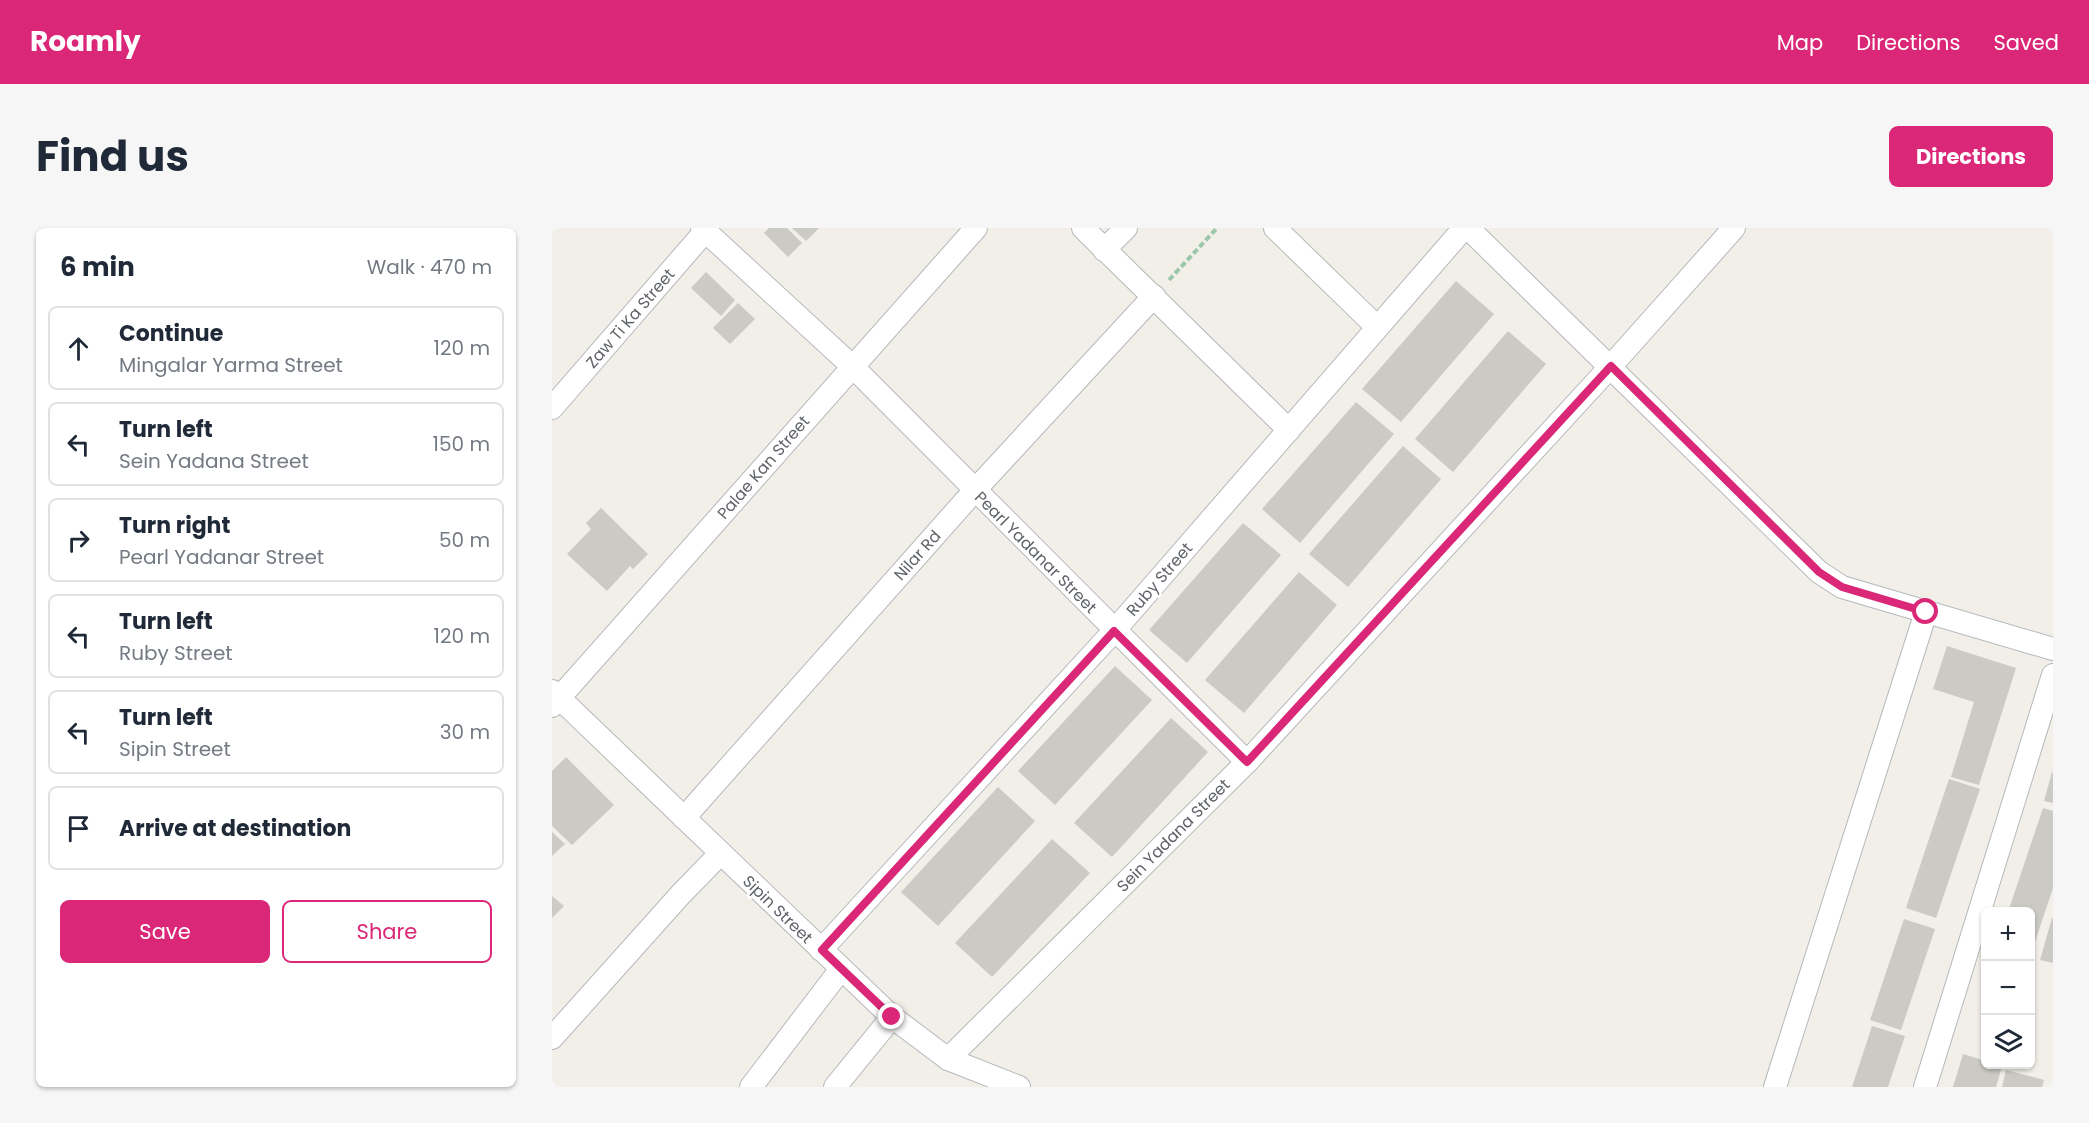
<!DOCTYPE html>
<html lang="en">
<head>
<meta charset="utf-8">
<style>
  body { margin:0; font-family:Poppins,sans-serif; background:#f6f6f7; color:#1f2937 }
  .controls { position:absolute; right:18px; bottom:18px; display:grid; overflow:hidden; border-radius:9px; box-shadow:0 2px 4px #0004 }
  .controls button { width:54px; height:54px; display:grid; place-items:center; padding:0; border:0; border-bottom:2px solid #e0e1e3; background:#fff; color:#1f2937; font:30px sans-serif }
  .stop { position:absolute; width:18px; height:18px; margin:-14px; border:4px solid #db2777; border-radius:50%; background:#fff }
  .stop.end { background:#db2777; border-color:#fff; box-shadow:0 2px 6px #0008 }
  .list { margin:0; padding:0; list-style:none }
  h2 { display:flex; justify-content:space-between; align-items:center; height:78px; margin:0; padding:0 24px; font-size:26px }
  h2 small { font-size:20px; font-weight:400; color:#747a83 }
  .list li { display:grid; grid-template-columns:39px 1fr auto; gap:18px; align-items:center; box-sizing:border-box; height:84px; margin:0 12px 12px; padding:0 12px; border:2px solid #e0e1e3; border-radius:9px }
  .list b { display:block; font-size:22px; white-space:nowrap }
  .list p { margin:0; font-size:20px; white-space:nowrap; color:#747a83 }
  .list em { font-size:20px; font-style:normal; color:#747a83 }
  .actions { display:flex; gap:12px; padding:18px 24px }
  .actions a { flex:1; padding:14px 0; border:2px solid #db2777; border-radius:9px; text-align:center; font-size:21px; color:#db2777 }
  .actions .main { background:#db2777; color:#fff }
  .icon { flex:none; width:33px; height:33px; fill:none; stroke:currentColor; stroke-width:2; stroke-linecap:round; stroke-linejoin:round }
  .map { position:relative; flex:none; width:1501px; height:859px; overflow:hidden; border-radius:9px }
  header { display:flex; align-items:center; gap:36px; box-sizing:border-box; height:84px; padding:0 30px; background:#db2777; color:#fff }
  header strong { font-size:28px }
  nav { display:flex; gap:33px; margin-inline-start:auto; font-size:21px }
  .intro { display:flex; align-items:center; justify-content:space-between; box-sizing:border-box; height:144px; padding:0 36px }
  h1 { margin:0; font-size:42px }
  .button { padding:15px 27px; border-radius:9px; background:#db2777; color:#fff; font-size:21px; font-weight:700 }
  main { display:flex; gap:36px; padding:0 36px }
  aside { flex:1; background:#fff; border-radius:9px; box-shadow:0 2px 4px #0004 }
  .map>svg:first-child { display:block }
  .building { fill:#cccac5 }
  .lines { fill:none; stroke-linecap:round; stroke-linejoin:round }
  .street-casing { stroke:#b5b8bc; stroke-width:24 }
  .path { stroke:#9cc7a9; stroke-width:4; stroke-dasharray:6 3; stroke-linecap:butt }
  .street { stroke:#fff; stroke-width:22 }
  .route { stroke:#db2777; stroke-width:8 }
  .labels { text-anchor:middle; stroke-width:5; stroke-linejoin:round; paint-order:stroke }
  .street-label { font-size:16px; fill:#5f6368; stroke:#fff }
</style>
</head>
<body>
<header>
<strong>Roamly</strong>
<nav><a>Map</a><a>Directions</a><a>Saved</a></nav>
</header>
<div class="intro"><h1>Find us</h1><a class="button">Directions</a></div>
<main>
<aside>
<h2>6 min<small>Walk · 470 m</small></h2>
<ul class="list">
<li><svg class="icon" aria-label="ahead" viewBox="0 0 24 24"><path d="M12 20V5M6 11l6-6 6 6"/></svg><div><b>Continue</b><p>Mingalar Yarma Street</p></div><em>120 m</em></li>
<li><svg class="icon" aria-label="left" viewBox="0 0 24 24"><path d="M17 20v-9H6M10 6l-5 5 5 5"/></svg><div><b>Turn left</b><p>Sein Yadana Street</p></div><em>150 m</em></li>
<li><svg class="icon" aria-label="right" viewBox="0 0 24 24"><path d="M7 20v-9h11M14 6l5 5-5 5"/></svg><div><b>Turn right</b><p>Pearl Yadanar Street</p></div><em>50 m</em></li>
<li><svg class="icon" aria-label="left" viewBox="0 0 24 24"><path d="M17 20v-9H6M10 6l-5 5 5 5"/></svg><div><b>Turn left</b><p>Ruby Street</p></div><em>120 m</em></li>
<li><svg class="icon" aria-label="left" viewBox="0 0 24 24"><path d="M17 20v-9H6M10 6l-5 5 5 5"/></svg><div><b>Turn left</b><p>Sipin Street</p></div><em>30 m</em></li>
<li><svg class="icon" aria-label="arrive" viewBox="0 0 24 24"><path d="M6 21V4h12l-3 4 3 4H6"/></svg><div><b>Arrive at destination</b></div></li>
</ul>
<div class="actions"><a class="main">Save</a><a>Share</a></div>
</aside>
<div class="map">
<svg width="1501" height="859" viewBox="0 0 1501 859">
  <rect width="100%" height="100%" fill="#f1efe8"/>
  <g class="building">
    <path d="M217 0H235L250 15 236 29 212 5Z"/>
    <path d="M240 0H267L254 13Z"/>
    <path d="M154 44 183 72 169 88 139 60Z"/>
    <path d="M904 53 942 86 849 194 810 161Z"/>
    <path d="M186 75 203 91 178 116 161 100Z"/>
    <path d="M956 103 994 136 901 244 863 211Z"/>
    <path d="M804 174 842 206 748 315 710 281Z"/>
    <path d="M851 218 889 251 796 359 757 326Z"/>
    <path d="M49 280 96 326 81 341 78 338 55 363 15 326 39 301 34 295Z"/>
    <path d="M691 295 729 327 635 435 597 402Z"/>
    <path d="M747 344 785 377 692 485 653 452Z"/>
    <path d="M1395 418 1464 440 1427 557 1399 549 1422 474 1381 461Z"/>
    <path d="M563 438 600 472 503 577 466 543Z"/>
    <path d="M619 490 656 524 560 629 522 595Z"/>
    <path d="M14 529 62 577 20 617 0 598V543Z"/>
    <path d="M1500 544H1501V575L1492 573Z"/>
    <path d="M1397 551 1428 561 1384 690 1354 680Z"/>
    <path d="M446 559 483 593 386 698 349 664Z"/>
    <path d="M1491 580 1501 583V660L1479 726 1478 684H1456Z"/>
    <path d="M0 604 13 616 0 628Z"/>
    <path d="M500 611 538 645 440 749 403 715Z"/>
    <path d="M0 668 12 678 0 690Z"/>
    <path d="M1500 690H1501V735L1488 732Z"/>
    <path d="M1352 691 1383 701 1349 802 1318 792Z"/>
    <path d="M1320 798 1353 808 1336 859H1300Z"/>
    <path d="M1411 826 1434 833V836L1450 838 1444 859H1401Z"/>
    <path d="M1454 842 1492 852 1490 859H1450Z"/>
  </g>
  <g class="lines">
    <g class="street-casing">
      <g id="street">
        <path d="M150 0 300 138 695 534"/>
        <path d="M531 0 737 202"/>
        <path d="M723 0 825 99"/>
        <path d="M916 0 1267 344 1290 359 1501 421"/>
        <path d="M552 22 574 0"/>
        <path d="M0 180 156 0"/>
        <path d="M0 463 340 789 396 831 467 859"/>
        <path d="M0 478 424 0"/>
        <path d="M132 590 423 262 602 68"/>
        <path d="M269 722 562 403 912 0"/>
        <path d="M0 810 129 666 169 625"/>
        <path d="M396 831 695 534 1059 138 1182 0"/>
        <path d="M199 859 289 741"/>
        <path d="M283 859 340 789"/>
        <path d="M1223 859 1374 384"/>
        <path d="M1373 859 1501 447"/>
      </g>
    </g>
    <path class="path" d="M617 52 665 0"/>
    <use href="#street" class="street"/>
  </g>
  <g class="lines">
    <path class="route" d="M340 789 270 722 562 403 695 534 1059 138 1267 344 1290 359 1374 384"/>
  </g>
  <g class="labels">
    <g class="street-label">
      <text transform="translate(78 90) rotate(-49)" y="6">Zaw Ti Ka Street</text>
      <text transform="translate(211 239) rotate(-49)" y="6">Palae Kan Street</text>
      <text transform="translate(484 324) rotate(45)" y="6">Pearl Yadanar Street</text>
      <text transform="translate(365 327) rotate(-48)" y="6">Nilar Rd</text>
      <text transform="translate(607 351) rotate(-49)" y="6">Ruby Street</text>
      <text transform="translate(621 607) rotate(-45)" y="6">Sein Yadana Street</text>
      <text transform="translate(226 681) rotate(44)" y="6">Sipin Street</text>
    </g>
  </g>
</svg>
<div class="controls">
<button>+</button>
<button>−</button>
<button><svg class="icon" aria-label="layers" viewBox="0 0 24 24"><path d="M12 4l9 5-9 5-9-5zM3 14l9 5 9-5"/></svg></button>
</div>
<div class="stop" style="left:1374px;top:384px"></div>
<div class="stop end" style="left:340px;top:789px"></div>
</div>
</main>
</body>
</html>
